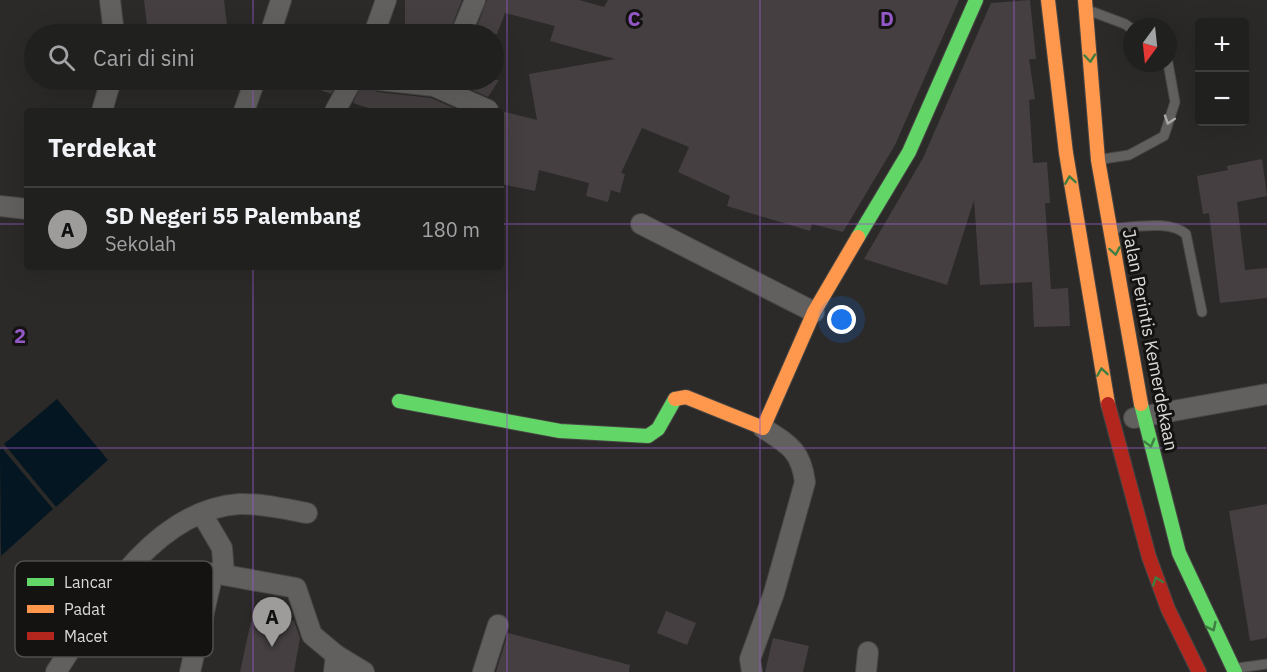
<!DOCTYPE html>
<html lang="id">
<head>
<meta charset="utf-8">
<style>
  body { margin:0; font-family:"IBM Plex Sans",sans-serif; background:#282828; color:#f1f3f6 }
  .controls { position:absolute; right:18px; top:18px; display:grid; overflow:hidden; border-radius:6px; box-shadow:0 6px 24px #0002 }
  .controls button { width:54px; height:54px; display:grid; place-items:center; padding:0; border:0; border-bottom:2px solid #3d3e3d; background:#20201f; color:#f1f3f6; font:30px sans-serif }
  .compass { position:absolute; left:1123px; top:18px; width:54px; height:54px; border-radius:50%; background:#20201f; box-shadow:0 6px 24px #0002; rotate:195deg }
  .you { position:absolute; left:842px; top:320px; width:21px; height:21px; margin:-15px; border:4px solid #fff; border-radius:50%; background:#1a73e8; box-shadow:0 0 0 9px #1a73e833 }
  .badge { display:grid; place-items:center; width:39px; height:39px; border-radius:50%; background:#9d9c9b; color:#111; font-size:20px; font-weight:700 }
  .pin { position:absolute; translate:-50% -50px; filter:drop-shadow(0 2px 3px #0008) }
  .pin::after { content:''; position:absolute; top:32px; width:21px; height:18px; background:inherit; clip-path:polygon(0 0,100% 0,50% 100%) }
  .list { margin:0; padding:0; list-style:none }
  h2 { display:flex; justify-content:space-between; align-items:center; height:78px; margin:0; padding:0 24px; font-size:26px }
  h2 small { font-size:20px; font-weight:400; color:#a2a3a4 }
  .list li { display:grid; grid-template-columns:39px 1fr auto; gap:18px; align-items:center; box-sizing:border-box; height:84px; padding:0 24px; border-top:2px solid #3d3e3d }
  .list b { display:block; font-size:22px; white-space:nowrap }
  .list p { margin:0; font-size:20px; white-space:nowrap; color:#a2a3a4 }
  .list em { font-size:20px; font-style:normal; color:#a2a3a4 }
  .icon { flex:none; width:33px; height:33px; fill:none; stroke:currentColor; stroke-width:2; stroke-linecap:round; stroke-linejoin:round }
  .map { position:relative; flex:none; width:1267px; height:672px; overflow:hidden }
  .search { position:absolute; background:#20201f; box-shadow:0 6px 24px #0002; left:24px; top:24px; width:480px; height:66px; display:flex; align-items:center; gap:15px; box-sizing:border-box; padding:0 21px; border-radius:33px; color:#a2a3a4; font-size:22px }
  .panel { position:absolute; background:#20201f; box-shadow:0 6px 24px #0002; left:24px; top:108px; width:480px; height:162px; border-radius:6px }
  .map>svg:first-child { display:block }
  .water { fill:#041621 }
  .building { fill:#453f41 }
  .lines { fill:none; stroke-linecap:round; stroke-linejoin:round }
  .lane-casing { stroke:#484745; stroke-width:11 }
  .street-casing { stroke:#484745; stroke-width:22 }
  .fast-casing { stroke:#484745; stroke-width:16 }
  .slow-casing { stroke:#484745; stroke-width:16 }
  .jam-casing { stroke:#484745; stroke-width:16 }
  .lane { stroke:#61605f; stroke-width:9 }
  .street { stroke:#61605f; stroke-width:20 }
  .fast { stroke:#63d668; stroke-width:14 }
  .slow { stroke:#ff974d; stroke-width:14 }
  .jam { stroke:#b3261e; stroke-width:14 }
  .oneway { stroke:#3f7e41 }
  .oneway2 { stroke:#aaa9a8 }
  .grid { fill:none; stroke:#9358c5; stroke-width:1.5; stroke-opacity:0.55 }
  .labels { text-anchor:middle; stroke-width:6; stroke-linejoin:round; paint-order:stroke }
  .street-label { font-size:18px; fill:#dbdad8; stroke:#141312 }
  .key { fill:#141312; stroke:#504f4d; stroke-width:1.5 }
  .key-label { font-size:16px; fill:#dbdad8 }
  .grid-label { font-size:20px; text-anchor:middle; font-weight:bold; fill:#9358c5; stroke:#141312; stroke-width:6; stroke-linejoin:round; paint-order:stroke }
</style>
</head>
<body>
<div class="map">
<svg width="1267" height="672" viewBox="0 0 1267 672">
  <rect width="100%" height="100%" fill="#2b2a29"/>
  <g class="water">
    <path d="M57 399 108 460 56 507 4 444Z"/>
    <path d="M2 448 53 509 1 556 0 450Z"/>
  </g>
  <g class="building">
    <path d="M144 0H224L228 34H148Z"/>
    <path d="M405 0H462L449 33 405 31Z"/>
    <path d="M487 0H579L604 7 608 0H959L895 145 843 232 812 224 810 231 727 206 730 196 678 172 689 147 642 128 621 173 625 174 620 193 611 190 608 202 586 196 589 183 539 170 535 191 501 184V111L537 120 529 74 615 59 550 41 555 26 505 13 497 34H474Z"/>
    <path d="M1030 0 1036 59H1029L1035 99 1029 100 1033 163 1047 162 1050 203H1045L1051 289 1068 288 1070 326 1034 327 1032 282 980 285 974 200 947 285 864 259 923 158 991 3Z"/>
    <path d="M299 80H339L331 94 299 82Z"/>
    <path d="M364 80 377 92 431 98 461 111H378L353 103Z"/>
    <path d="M449 80H499L488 97Z"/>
    <path d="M1262 159 1267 196 1237 202 1245 270 1267 268V298L1220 303 1209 213 1203 214 1197 176 1228 170 1227 166Z"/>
    <path d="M1267 504V638L1250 641 1229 511Z"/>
    <path d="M666 611 696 623 687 645 657 633Z"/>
    <path d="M253 612 294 621 300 638 294 672H240Z"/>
    <path d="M508 633 630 665 629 672H496Z"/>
    <path d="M773 638 809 646 803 672H765Z"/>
  </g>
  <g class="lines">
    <g class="lane-casing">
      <g id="lane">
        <path d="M1093 12 1125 24 1132 29"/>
        <path d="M1103 159 1129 155 1164 136 1175 102 1168 63"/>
        <path d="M1116 228C1136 227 1170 220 1186 234L1202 312"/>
        <path d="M1238 668 1267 664"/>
      </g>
    </g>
    <g class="street-casing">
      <g id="street">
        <path d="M110 0 114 34"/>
        <path d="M270 34 281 0"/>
        <path d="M374 34 386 0"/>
        <path d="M461 34 475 0"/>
        <path d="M379 80 434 86 488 110"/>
        <path d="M102 111 111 80"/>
        <path d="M244 111 255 80"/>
        <path d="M335 111 352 80"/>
        <path d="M0 206 27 209"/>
        <path d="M641 224 814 312"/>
        <path d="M1134 418 1267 394"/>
        <path d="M202 514 222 548 224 574"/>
        <path d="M56 672C97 608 153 510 239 504 260 503 285 509 307 513"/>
        <path d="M190 672 213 573 296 588 312 635 336 655"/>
        <path d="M334 672 336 655 364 672"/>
        <path d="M483 672 498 625"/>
        <path d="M752 672 750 659 774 593 805 482C801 450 788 444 763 428"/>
        <path d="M866 672 868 652"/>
      </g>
    </g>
    <g class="fast-casing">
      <g id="fast">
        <path d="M858 237 909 152 976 0"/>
        <path d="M399 401 560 431 648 436 658 429 675 399"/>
        <path d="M1141 404 1179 553 1235 672"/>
      </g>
    </g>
    <g class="slow-casing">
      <g id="slow">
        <path d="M1048 0 1066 153 1108 404"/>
        <path d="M1085 0 1098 160 1141 404"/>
        <path d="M675 399 686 397 763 428 814 312 858 237"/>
      </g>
    </g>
    <g class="jam-casing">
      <path id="jam" d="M1108 404 1149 557 1168 609 1199 672"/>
    </g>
    <use href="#lane" class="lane"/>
    <use href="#street" class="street"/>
    <use href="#fast" class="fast"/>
    <use href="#slow" class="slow"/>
    <use href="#jam" class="jam"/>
  </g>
  <defs><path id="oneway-chevron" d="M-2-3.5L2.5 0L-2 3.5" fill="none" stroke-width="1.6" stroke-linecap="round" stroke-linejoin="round" transform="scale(1.5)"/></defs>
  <g class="oneway">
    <use href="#oneway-chevron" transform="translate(1090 58) rotate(85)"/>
    <use href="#oneway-chevron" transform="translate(1070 180) rotate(-99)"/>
    <use href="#oneway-chevron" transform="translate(1115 251) rotate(80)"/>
    <use href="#oneway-chevron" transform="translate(1102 372) rotate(-99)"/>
    <use href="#oneway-chevron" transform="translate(1150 443) rotate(75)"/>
    <use href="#oneway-chevron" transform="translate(1157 581) rotate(-110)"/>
    <use href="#oneway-chevron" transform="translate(1212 627) rotate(64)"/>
  </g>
  <use class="oneway2" href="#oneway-chevron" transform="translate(1169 120) rotate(108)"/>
  <path class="grid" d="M253 0V34M507 0V672M760 0V672M1014 0V672M253 80V111M0 224H27M501 224H1267M253 267V672M0 448H1267"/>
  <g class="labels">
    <g class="street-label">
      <text transform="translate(1150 340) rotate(79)" y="6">Jalan Perintis Kemerdekaan</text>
    </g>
  </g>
  <rect x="15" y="561" width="198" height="96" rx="9" class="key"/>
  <rect x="27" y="578" width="27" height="8" fill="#63d668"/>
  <rect x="27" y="605" width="27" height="8" fill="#ff974d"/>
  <rect x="27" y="632" width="27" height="8" fill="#b3261e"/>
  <g class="key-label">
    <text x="64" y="588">Lancar</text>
    <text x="64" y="615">Padat</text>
    <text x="64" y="642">Macet</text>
  </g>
  <g class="grid-label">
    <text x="634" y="26">C</text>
    <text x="887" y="26">D</text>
    <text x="20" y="343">2</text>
  </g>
</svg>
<div class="controls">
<button>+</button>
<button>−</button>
</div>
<svg class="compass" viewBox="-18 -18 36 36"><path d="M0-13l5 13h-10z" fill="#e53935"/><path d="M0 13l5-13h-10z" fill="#a2a3a4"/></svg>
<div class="you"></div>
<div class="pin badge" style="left:272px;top:647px">A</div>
<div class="search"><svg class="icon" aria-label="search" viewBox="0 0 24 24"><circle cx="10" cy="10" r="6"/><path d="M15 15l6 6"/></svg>Cari di sini</div>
<section class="panel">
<h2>Terdekat<small></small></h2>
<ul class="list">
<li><span class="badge">A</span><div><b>SD Negeri 55 Palembang</b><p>Sekolah</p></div><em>180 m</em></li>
</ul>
</section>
</div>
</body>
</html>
